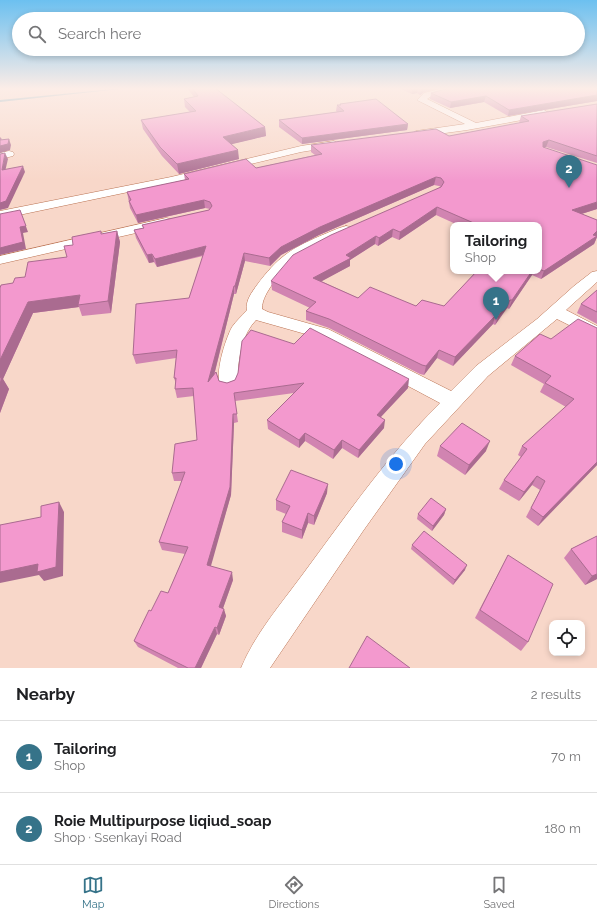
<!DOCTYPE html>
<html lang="en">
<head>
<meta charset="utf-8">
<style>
  body { margin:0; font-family:Raleway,sans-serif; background:#f6f6f6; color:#202124 }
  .controls { position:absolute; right:12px; bottom:12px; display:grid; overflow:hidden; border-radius:8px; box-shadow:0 2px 6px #0003 }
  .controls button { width:36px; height:36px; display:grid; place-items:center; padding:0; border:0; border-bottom:1px solid #e0e0e0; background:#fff; color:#202124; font:20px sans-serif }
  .you { position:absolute; left:396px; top:464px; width:14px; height:14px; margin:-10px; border:3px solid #fff; border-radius:50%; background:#1a73e8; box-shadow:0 0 0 6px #1a73e833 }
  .badge { display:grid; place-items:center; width:26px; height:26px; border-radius:50%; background:#367389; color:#fff; font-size:13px; font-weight:700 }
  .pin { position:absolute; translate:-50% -33px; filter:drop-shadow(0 1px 2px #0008) }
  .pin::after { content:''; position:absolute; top:21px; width:14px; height:12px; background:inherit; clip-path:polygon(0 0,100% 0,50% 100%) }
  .popup { position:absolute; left:450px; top:222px; width:92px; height:52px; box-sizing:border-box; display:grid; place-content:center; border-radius:8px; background:#fff; filter:drop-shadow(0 1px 3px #0005); font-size:13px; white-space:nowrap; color:#757577 }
  .popup b { font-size:15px; color:#202124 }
  .popup::after { content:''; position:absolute; left:50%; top:100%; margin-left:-8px; border:8px solid transparent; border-top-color:#fff }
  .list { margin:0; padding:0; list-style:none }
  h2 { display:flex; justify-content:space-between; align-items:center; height:52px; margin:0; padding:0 16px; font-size:17px }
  h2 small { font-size:13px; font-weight:400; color:#757577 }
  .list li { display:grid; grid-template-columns:26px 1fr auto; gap:12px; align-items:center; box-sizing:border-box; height:72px; padding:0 16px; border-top:1px solid #e0e0e0 }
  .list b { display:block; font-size:15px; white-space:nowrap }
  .list p { margin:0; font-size:13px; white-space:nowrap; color:#757577 }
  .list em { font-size:13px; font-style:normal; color:#757577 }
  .icon { flex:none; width:22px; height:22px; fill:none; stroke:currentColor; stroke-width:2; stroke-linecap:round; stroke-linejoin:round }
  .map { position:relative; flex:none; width:597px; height:668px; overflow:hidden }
  .search { position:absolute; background:#fff; box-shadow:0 2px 6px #0003; left:12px; right:12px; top:12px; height:44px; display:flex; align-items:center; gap:10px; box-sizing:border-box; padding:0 14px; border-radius:22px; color:#757577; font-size:15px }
  .sheet { height:196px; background:#fff }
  nav { display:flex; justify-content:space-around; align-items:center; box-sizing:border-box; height:56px; border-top:1px solid #e0e0e0; background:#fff; font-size:11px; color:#757577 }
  nav a { display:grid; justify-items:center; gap:2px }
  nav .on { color:#367389 }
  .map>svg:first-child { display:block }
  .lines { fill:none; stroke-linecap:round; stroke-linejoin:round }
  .stream { fill:#4596b1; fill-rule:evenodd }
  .minor-casing { stroke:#ba7252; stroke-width:1 }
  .minor { fill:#fff; fill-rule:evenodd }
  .wall { fill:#d184b1; fill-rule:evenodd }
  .shaded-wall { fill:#aa6b90 }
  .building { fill:#f399ce; stroke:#aa6b90 }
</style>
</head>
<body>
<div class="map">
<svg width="597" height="668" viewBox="0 0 597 668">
  <rect width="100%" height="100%" fill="#f8d7c9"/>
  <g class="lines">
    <path class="stream" d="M124 88H129L0 102V100Z"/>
    <g class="minor-casing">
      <g id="minor">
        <path d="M444 88H456L455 90 430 97 427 99 476 123 544 110 549 113 544 116 467 130 416 137 412 136 411 134 416 131 465 124 417 100 424 93Z"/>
        <path d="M334 141 339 144 338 146 301 152 171 183 0 219V211L171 177 301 146Z"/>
        <path d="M9 151 13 152 14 154 13 156 0 159V153Z"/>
        <path d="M166 218 171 219 173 222 171 225 0 264V256Z"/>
        <path d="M346 226 351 227 353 230 351 233C320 246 294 255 273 283 268 291 262 299 262 309L268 312 328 329 451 391 476 366 537 319 574 286 592 272 597 271V282L566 310 597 326V339L557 319 488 376 425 444 363 531 270 668H241C255 634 281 604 303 574 346 516 388 455 440 403L316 337 256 320C243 334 240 350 238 369 238 376 238 382 235 388L228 390 221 388C214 375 225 340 232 327 236 321 242 316 247 310 245 301 252 292 257 285 277 258 290 249 320 236 328 233 337 228 346 226Z"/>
      </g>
    </g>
    <use href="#minor" class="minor"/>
  </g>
  <g class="wall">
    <path d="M187 88H215L265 127 266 136 231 144 239 159 179 174 162 156 143 129 141 120 190 112 185 107 184 99 194 97Z"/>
    <path d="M399 88H440L424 92 420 95 417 93 412 94Z"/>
    <path d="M597 88V101L508 116 484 102 450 108 430 99 431 93Z"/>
    <path d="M340 104 408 124 407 130 302 144 279 127V120L337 112 336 111 337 105H339Z"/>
    <path d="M597 104V163L546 147H544L597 209 581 214 597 220V237L594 244 541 279 532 275 509 309 507 308 495 325 493 324 453 366 437 358 424 375 420 374 329 328 306 320V311L310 308 272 290 271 281 441 187 439 186 434 185 319 235 281 255 270 266 245 261 236 294H234L214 376 219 381 227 383 235 380 408 388 381 417 384 428 358 458 342 448 333 459 305 441 299 448 268 429 267 420 294 393 235 401 238 422 234 423 231 495 210 566 233 580 223 608 226 616 219 635 217 634 201 668H178L138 647 134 641 151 611 168 593 185 554 162 550 159 542 182 481H174L172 473 197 440 194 396 177 398 175 389 176 384 174 378 176 358 136 364 133 355 189 298 203 256 157 267 154 262 149 263 136 238 134 230 143 228 142 225 209 210 210 209 205 208 138 223 130 208 127 192 185 180 184 174 256 168 315 155 311 152V145L449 136 519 123 521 116ZM436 215 458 225H539V271H477L444 306H416L358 298 321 281 350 266V260L375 244 378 246 392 237 399 240Z"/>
    <path d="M117 231 120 242 111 313 82 316 79 307 33 313 3 379 9 389 0 413V288L13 283 25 277 67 257 73 245 102 234Z"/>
    <path d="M597 290V324L577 313 581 304Z"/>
    <path d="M597 328V465L538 526 526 517 540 490 532 485 519 501 499 489 504 480 521 457 518 455 522 446 566 407 540 392 544 384 511 365 515 356 551 339Z"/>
    <path d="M440 446 486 451 465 475 437 456Z"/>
    <path d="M327 493 314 525 308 523 302 539 282 532V522L286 514 276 510V500Z"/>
    <path d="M446 509 444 515 432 531 417 519 418 514Z"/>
    <path d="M597 536V579L585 585 564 558 571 549Z"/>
    <path d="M412 545 465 570 453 585 411 549Z"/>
    <path d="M508 555 528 642 521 651 475 618Z"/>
  </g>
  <g class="shaded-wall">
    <path d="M413 88H418L417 93 412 94Z"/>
    <path d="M422 88H440L424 92 420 95 421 89Z"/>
    <path d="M597 95V101L508 116 509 110Z"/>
    <path d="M486 96 484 102 450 108 451 102Z"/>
    <path d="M408 124 407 130 302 144V138Z"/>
    <path d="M265 127 266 136 224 146 223 137Z"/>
    <path d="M1 138 3 144 9 139 11 145 10 150 0 153V140Z"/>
    <path d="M549 140 546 147 541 148 543 142Z"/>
    <path d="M238 150 239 159 179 174 177 164Z"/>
    <path d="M5 153 8 159 4 176 2 170Z"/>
    <path d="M23 166 25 172 8 208 0 210V203Z"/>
    <path d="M436 177 434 185 319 235 281 255 270 266 269 258 281 247 320 227Z"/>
    <path d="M204 200 205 208 138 223 136 215Z"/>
    <path d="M597 202V209L569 218 572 210Z"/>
    <path d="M437 207 436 215 399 240 400 232Z"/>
    <path d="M20 210 28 232 23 233 26 249 0 255V248L20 227Z"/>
    <path d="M393 229 392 237 378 246 379 238Z"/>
    <path d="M117 231 120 242 111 313 108 301Z"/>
    <path d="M597 231V237L594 244 541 279 544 271Z"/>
    <path d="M376 236 375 244 350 260V266L313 286V278L346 255Z"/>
    <path d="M206 246 207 254 157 267 155 259Z"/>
    <path d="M244 253 245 261 236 294 235 286Z"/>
    <path d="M152 254 154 262 149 263 147 255Z"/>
    <path d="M532 271H533L532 275 509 309 512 300Z"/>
    <path d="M234 286V294L210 391 208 382Z"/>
    <path d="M80 295 78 305 79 307 33 313 3 379 9 389 0 413V360L28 302Z"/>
    <path d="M510 300 507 308 495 325 498 317Z"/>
    <path d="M495 316 493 324 453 366 455 357Z"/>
    <path d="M439 350 437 358 424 375 426 366Z"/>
    <path d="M409 379 408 388 375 423 377 415Z"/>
    <path d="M233 414 234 423 231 495 209 573 207 565Z"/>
    <path d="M385 420 384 428 358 458 359 450Z"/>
    <path d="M305 433V441L299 448V440Z"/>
    <path d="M342 440V448L333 459 334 450Z"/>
    <path d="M490 441 486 451 465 475 469 465Z"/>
    <path d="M597 462V465L538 526 543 517Z"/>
    <path d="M537 476 532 485 519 501 524 492Z"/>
    <path d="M328 484 327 493 314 525V516Z"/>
    <path d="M59 502 64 512 63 576 44 581 39 575 0 583V572Z"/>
    <path d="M446 509 444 515 432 531 433 526Z"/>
    <path d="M308 513V523L302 539V530Z"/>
    <path d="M467 565 465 570 453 585 455 580Z"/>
    <path d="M232 572 233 580 221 614 219 607Z"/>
    <path d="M597 574V579L585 585 592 576Z"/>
    <path d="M224 609 226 616 219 635 217 628Z"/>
    <path d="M215 627 217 634 201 668H195Z"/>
  </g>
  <g class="building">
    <path d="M192 88H215L265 127 223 137 238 150 177 164 160 147 141 120 196 111 184 99 198 96Z"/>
    <path d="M450 88H597V95L509 110 486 96 451 102 431 93Z"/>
    <path d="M376 99 408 124 302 138 279 120 344 111 337 105H341L340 104Z"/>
    <path d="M597 104V156L549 140 543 142V147L597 165V202L572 210 597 220V231L593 235 597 236 544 271 539 269V225H475L476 224 437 207 400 232 393 229 379 238 376 236 346 255 351 258 313 278 358 298 370 287 416 306 422 300 444 306 477 271H532L512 300H510L498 317 495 316 455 357 439 350 426 366 422 365 329 319 306 311 316 302 271 281 293 255 331 235 441 187 444 182 441 178 436 177 320 227 281 247 269 258 244 253 235 286H234L208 382 216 372 219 381 227 383 235 380 238 373 242 341 251 330 294 344 310 328 409 379 377 415 385 420 359 450 342 440 334 450 305 433 299 440 267 420 304 383 234 393 237 414H233L230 487 207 565 232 572 219 607 224 609 217 628 215 627 195 668H188L134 641 149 610 151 611 161 591 168 593 188 547 159 542 185 472 172 473 175 444 197 440 193 388 175 389 176 378H174L177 350 133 355 136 304 189 298 206 246 155 259 152 254 147 255 134 230 144 228 142 225 209 210 212 206 210 202 204 200 136 215 129 201 131 200 127 192 189 179 184 174 246 159 256 168 322 154 311 145 436 129 449 136 529 121 521 116Z"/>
    <path d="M0 138H1L0 140 9 139 8 144 0 146Z"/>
    <path d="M5 153 2 170 23 166 6 201 0 203V154Z"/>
    <path d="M20 210 26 226 20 227 23 242 0 248V214Z"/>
    <path d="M101 231V234L117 231 108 301 78 305 80 295 28 302 0 360V288L1 285 13 283 15 278 25 277 28 262 67 257 64 246 73 245 72 237Z"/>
    <path d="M597 290V312L581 304Z"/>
    <path d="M578 319 597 328V462L543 517 531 508 545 481 537 476 524 492 504 480 527 449 522 446 574 399 545 383 551 376 515 356 540 334 551 339Z"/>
    <path d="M2 377 0 384V378Z"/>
    <path d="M462 423 490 441 469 465 440 446Z"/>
    <path d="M291 470 328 484 314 516 308 513 302 530 282 522 290 506 276 500Z"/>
    <path d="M431 498 446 509 433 526 418 514Z"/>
    <path d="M59 502 56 567 37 572 38 564 0 572V525L41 517V506Z"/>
    <path d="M424 531 467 565 455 580 412 545Z"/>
    <path d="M597 536V574L592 576 571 549Z"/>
    <path d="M508 555 553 584 528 642 480 610Z"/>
    <path d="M367 636 410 668H349Z"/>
  </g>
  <linearGradient id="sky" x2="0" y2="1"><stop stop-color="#6cc0f0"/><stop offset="0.49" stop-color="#fcede7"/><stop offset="1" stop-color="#fcede7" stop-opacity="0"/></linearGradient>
  <rect width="597" height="181" fill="url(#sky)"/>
</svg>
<div class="controls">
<button><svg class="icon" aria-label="locate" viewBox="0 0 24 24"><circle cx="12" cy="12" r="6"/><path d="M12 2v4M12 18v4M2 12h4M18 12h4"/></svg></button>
</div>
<div class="you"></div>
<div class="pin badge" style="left:496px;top:320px">1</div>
<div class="popup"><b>Tailoring</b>Shop</div>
<div class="pin badge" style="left:569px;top:188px">2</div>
<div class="search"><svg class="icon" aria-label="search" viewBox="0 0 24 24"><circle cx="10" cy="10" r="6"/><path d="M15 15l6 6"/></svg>Search here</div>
</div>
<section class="sheet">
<h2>Nearby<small>2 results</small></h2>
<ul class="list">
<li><span class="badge">1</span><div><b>Tailoring</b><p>Shop</p></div><em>70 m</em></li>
<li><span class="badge">2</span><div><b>Roie Multipurpose liqiud_soap</b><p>Shop · Ssenkayi Road</p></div><em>180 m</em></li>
</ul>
</section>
<nav>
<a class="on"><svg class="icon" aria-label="map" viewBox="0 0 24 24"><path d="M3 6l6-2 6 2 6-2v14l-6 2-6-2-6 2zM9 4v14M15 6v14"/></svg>Map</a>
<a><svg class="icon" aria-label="directions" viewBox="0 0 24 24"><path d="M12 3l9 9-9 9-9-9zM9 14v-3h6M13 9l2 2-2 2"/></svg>Directions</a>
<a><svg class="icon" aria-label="saved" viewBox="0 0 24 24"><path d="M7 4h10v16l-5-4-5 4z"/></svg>Saved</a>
</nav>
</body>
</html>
